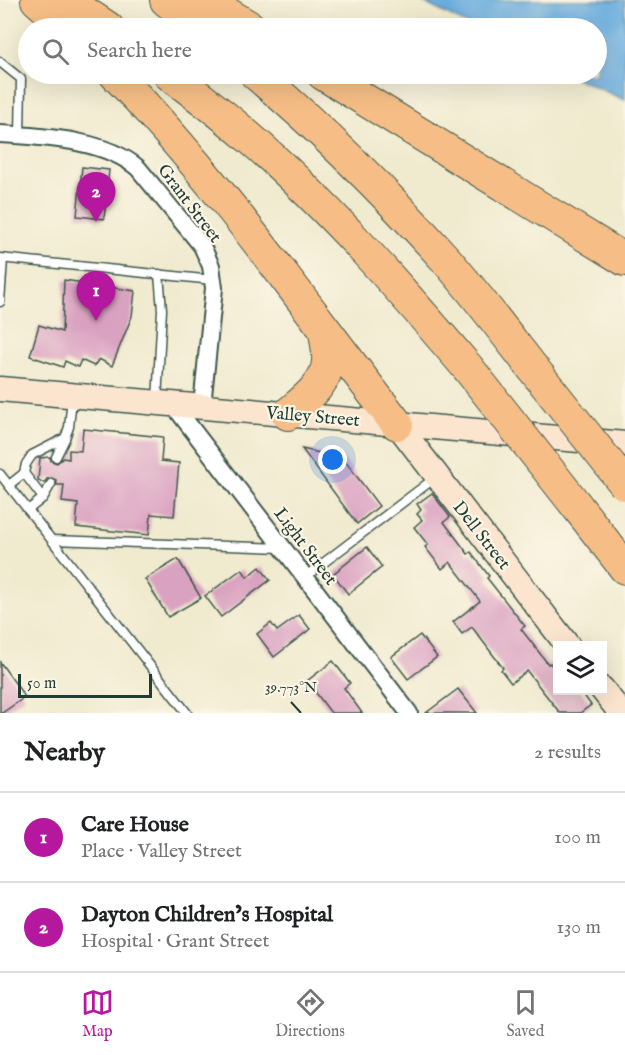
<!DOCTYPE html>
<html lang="en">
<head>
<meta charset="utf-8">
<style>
  body { margin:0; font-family:"IM FELL English",serif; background:#f2f2f2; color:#202124 }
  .controls { position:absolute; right:18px; bottom:18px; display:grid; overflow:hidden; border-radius:0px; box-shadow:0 6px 24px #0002 }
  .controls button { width:54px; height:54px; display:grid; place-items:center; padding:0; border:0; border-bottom:2px solid #e0e0e0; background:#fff; color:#202124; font:30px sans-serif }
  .scale { position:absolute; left:18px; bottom:15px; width:134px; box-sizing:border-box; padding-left:6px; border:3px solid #1f3d34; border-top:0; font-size:16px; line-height:21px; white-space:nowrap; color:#1f3d34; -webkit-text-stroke:4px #fcf5e5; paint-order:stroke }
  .you { position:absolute; left:333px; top:460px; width:21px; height:21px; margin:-15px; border:4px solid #fff; border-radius:50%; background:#1a73e8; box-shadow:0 0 0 9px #1a73e833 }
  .badge { display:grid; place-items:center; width:39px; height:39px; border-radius:50%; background:#b5179e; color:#fff; font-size:20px; font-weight:700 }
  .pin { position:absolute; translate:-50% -50px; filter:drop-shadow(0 2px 3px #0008) }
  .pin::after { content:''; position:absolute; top:32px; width:21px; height:18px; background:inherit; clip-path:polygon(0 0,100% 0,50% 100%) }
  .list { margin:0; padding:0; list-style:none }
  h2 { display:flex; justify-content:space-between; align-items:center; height:78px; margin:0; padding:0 24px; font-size:26px }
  h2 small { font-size:20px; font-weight:400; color:#757577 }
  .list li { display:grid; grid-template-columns:39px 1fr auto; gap:18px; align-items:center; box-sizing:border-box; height:90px; padding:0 24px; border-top:2px solid #e0e0e0 }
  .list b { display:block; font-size:22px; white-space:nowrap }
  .list p { margin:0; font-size:20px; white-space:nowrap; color:#757577 }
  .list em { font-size:20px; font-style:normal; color:#757577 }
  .icon { flex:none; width:33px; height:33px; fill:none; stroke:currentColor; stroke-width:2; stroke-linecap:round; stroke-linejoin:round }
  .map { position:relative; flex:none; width:625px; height:713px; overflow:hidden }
  .search { position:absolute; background:#fff; box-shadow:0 6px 24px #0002; left:18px; right:18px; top:18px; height:66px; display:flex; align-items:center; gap:15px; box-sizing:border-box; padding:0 21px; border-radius:33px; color:#757577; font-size:22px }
  .sheet { height:258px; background:#fff }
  nav { display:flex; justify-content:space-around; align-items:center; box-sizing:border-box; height:84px; border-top:2px solid #e0e0e0; background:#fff; font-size:16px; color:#757577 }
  nav a { display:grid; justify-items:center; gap:3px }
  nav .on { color:#b5179e }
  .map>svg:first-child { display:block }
  .water { fill:#6baddf; stroke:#45758a; stroke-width:1.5 }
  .building { fill:#daa2c1 }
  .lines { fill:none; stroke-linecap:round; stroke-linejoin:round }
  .service-casing { stroke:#3e574b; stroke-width:11 }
  .minor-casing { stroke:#3e574b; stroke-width:20 }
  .secondary-casing { stroke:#3e574b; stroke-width:27 }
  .motorway-casing { stroke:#3e574b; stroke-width:34 }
  .service { stroke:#fff; stroke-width:8 }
  .minor { stroke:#fff; stroke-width:16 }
  .secondary { stroke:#fbe5cf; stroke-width:24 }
  .motorway { stroke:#f6be86; stroke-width:32 }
  .motorway-bridge-casing { stroke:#3e574b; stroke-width:34; stroke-linecap:butt }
  .motorway-bridge { stroke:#f6be86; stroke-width:32 }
  .ticks { fill:none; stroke:#1f3d34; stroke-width:2 }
  .labels { text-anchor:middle; stroke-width:4.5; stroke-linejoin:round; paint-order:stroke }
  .street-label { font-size:18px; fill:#1f3d34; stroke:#fcf5e5 }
  .ticks-label { font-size:15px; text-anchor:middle; fill:#1f3d34; stroke:#fcf5e5; stroke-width:4.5; stroke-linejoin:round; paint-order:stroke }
</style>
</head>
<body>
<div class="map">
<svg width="625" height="713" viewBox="0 0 625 713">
  <rect width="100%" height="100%" fill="#fcf5e5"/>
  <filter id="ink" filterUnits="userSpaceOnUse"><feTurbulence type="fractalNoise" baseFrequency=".0167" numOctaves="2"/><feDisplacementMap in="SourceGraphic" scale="12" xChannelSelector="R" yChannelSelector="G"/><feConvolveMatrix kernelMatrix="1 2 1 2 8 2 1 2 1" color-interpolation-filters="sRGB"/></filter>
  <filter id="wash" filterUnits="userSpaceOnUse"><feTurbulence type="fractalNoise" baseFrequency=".008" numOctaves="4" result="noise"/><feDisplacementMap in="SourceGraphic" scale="24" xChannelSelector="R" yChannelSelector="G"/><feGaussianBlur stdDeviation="1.35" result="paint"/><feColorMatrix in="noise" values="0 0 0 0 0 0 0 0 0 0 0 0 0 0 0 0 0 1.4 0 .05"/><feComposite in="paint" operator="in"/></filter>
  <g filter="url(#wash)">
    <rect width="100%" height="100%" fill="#f0eacf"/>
    <path class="water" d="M419 0H625V100L567 74H596V28H474Z"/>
    <g id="blocks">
      <g class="building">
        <path d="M82 167 109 170 104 219 77 216Z"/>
        <path d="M64 280 135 291 132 316 112 366 99 359 94 366 81 360 78 367 65 361 63 367 30 356 39 325 62 332Z"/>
        <path d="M83 429 163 437 161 461 179 463 174 516 151 514 149 535 76 527 78 504 62 502 64 485H57L56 480 52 478 47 479 44 483 38 480 40 458 50 457 51 461 57 463 63 458 69 459V450L81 451Z"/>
        <path d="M302 449 343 458 379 506 357 524Z"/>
        <path d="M432 493 450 517 444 522 468 554 471 552 489 576 487 578 525 626 521 629 548 664 550 663 558 673V690H580L591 705 580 713H560L527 671 511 683 501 670 503 668 472 627 462 634 453 622 480 601 450 562 442 569 425 547 428 545 414 527 422 520 417 514 421 510 417 504Z"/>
        <path d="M367 547 382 567 348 594 333 574Z"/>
        <path d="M178 559 201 598 168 617 145 579Z"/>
        <path d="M260 567 270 580 221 617 205 596 242 569 247 577Z"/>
        <path d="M299 615 310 629 274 657 257 634 271 623 277 631Z"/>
        <path d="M420 635 437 657 408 679 391 657Z"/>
        <path d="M333 661 350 683 344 688 362 713H331L307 681Z"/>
        <path d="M0 662 25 697 2 713H0Z"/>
        <path d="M458 689 477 713H426Z"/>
      </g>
    </g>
  </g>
  <g filter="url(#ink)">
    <use href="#blocks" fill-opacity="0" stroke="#3e574b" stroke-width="1.5"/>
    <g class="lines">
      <g class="service-casing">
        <g id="service">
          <path d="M0 62 21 79 20 136"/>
          <path d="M0 258 213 280"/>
          <path d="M0 302 3 259"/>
          <path d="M157 401 162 310 159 274"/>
          <path d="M56 457 65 439"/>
          <path d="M24 473 43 498"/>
          <path d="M0 474 187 713"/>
          <path d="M9 485 24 473 26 464 32 455 65 438 69 427 72 398"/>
          <path d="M28 510 43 498 51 484"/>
          <path d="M52 540 283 548"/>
          <path d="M305 577 436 477"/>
        </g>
      </g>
      <g class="minor-casing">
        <g id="minor">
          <path d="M0 134C44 137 104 139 138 168L202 246 211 266 214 288 202 406"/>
          <path d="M172 403 409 713"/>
        </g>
      </g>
      <g class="secondary-casing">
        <g id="secondary">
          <path d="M0 389 625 444"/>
          <path d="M397 424 568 646"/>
          <path d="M602 689 621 713"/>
        </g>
      </g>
      <g class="motorway-casing">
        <g id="motorway">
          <path d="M37 0 69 28"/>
          <path d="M66 0 108 28"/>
          <path d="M166 0 202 28"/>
          <path d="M205 0 251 28"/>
          <path d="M115 74C219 182 305 306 397 424"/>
          <path d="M169 74C194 93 220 112 244 133 326 203 398 286 468 368"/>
          <path d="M256 74C325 132 388 195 448 262 480 299 509 338 539 376"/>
          <path d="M323 74 625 260"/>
          <path d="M288 414C304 400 327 384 328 361 329 352 326 341 325 331"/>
          <path d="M576 505 625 568"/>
        </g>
      </g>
      <use href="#service" class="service"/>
      <use href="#minor" class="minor"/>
      <use href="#secondary" class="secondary"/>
      <use href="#motorway" class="motorway"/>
      <g class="motorway-bridge-casing">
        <g id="motorway-bridge">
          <path d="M468 368 576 505"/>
          <path d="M539 376 625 484"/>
        </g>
      </g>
      <use href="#motorway-bridge" class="motorway-bridge"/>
    </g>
  </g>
  <path class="ticks" d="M291 702 301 713"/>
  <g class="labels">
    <g class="street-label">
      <text transform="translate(190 203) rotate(53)" y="6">Grant Street</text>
      <text transform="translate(313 416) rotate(5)" y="6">Valley Street</text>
      <text transform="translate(482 535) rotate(52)" y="6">Dell Street</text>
      <text transform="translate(306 546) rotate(53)" y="6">Light Street</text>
    </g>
  </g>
  <g class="ticks-label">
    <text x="291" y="692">39.773°N</text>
  </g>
</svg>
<div class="controls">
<button><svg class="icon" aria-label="layers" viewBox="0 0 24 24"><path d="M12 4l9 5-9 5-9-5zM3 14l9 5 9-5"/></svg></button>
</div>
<div class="scale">50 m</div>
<div class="you"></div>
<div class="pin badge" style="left:96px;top:321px">1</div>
<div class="pin badge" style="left:96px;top:222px">2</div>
<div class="search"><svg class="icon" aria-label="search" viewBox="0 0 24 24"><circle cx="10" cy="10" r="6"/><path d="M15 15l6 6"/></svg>Search here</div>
</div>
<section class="sheet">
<h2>Nearby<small>2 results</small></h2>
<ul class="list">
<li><span class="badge">1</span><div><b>Care House</b><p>Place · Valley Street</p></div><em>100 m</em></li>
<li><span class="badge">2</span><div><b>Dayton Children’s Hospital</b><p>Hospital · Grant Street</p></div><em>130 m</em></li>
</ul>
</section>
<nav>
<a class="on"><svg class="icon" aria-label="map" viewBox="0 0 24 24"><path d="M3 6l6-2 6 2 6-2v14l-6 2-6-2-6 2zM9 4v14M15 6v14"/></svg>Map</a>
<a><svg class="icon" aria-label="directions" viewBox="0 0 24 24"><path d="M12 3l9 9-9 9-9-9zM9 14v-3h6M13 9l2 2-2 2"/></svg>Directions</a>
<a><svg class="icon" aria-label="saved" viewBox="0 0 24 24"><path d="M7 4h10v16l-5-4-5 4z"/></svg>Saved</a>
</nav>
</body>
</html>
